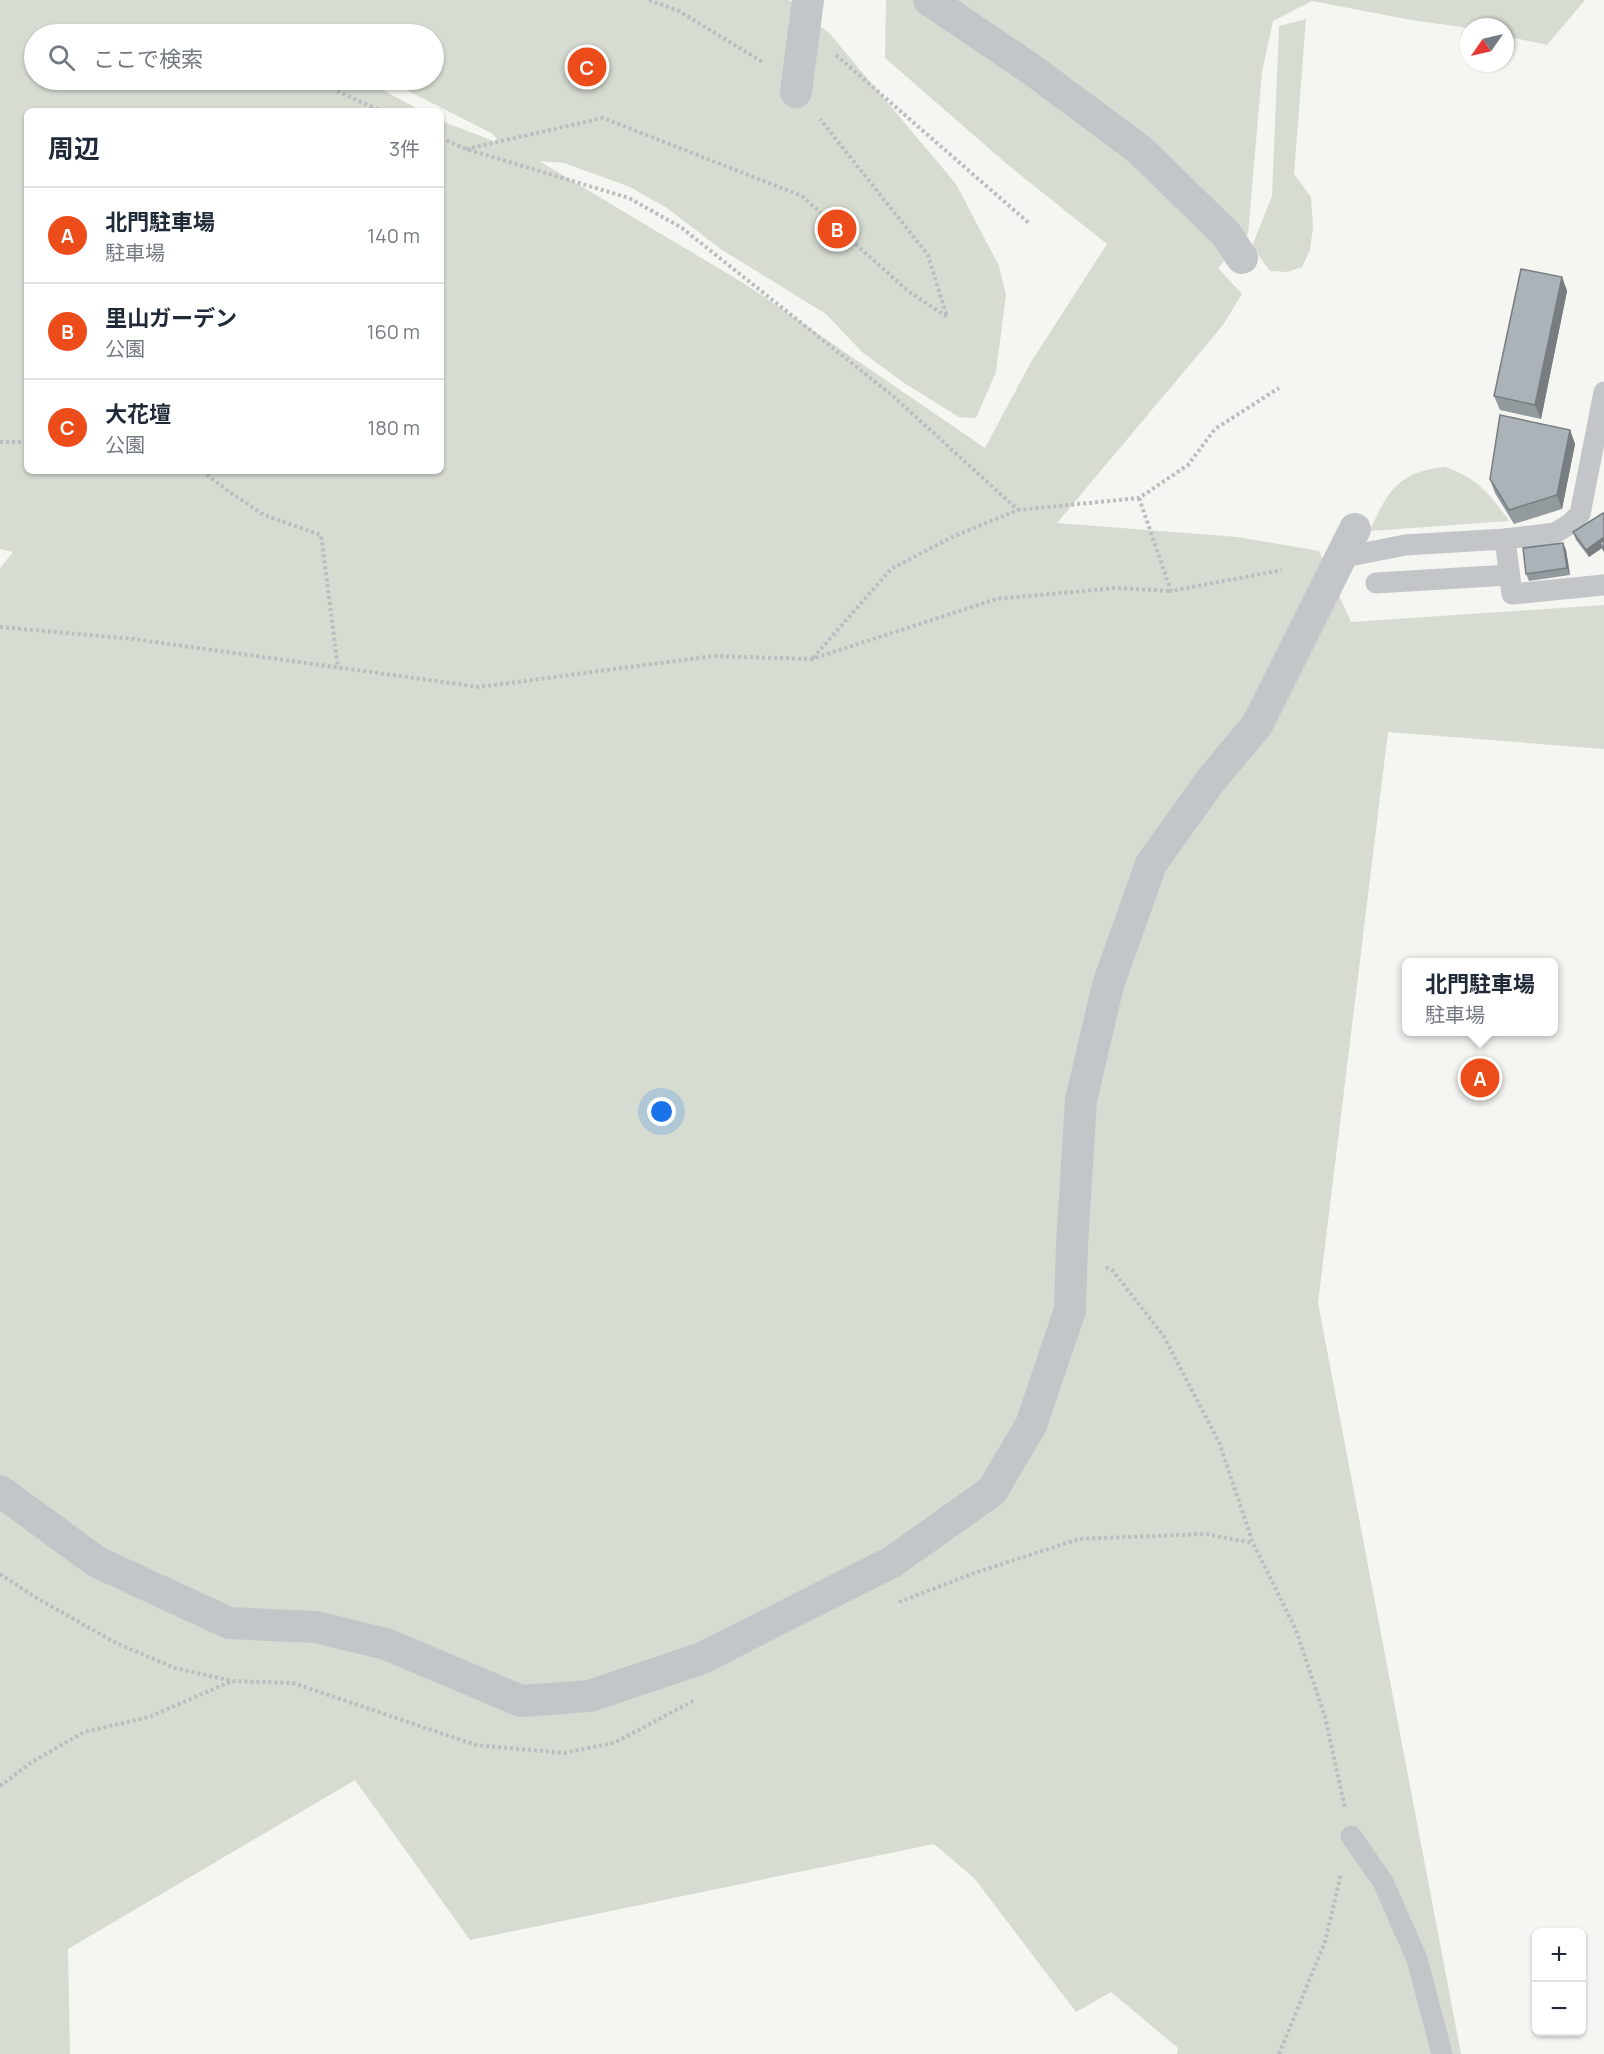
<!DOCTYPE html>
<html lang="ja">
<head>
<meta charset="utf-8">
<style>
  body { margin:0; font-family:Manrope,"Noto Sans JP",sans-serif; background:#f6f6f7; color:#1f2937 }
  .controls { position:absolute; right:18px; bottom:18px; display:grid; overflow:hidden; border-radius:9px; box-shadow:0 2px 4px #0004 }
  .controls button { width:54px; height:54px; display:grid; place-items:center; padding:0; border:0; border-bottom:2px solid #e0e1e3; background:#fff; color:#1f2937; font:30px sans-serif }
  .compass { position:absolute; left:1460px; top:18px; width:54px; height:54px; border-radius:50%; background:#fff; box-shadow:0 2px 4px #0004; rotate:236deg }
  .you { position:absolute; left:662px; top:1112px; width:21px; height:21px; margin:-15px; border:4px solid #fff; border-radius:50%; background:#1a73e8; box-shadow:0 0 0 9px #1a73e833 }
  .badge { display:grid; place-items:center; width:39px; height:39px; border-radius:50%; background:#ec4b1a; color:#fff; font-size:20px; font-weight:700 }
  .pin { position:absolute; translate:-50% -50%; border:3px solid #fff; box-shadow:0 2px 6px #0006 }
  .popup { position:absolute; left:1402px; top:958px; width:156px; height:78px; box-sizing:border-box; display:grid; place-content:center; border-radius:9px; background:#fff; filter:drop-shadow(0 2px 4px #0005); font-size:20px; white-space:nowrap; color:#747a83 }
  .popup b { font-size:22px; color:#1f2937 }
  .popup::after { content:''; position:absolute; left:50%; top:100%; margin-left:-12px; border:12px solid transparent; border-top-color:#fff }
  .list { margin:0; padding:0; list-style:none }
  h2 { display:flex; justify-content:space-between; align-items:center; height:78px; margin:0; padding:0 24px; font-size:26px }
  h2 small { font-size:20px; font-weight:400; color:#747a83 }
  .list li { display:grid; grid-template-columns:39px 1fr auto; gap:18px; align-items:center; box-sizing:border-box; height:96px; padding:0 24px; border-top:2px solid #e0e1e3 }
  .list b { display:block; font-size:22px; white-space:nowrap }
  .list p { margin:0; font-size:20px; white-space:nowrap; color:#747a83 }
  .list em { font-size:20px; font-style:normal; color:#747a83 }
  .icon { flex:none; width:33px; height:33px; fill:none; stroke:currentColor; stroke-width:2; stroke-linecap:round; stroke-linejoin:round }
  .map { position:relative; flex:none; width:1604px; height:2054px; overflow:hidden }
  .search { position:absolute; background:#fff; box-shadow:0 2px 4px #0004; left:24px; top:24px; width:420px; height:66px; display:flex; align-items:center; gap:15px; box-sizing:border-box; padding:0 21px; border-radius:33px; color:#747a83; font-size:22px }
  .panel { position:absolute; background:#fff; box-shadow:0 2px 4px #0004; left:24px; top:108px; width:420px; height:366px; border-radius:9px }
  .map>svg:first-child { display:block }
  .green { fill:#d6dcd2; fill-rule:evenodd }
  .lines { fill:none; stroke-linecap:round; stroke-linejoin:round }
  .path { stroke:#bbbec0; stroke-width:4; stroke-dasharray:3 3; stroke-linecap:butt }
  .service { stroke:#c2c6c9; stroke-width:21 }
  .pedestrian { stroke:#c2c6c9; stroke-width:32 }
  .pedestrian-bridge { stroke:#c2c6c9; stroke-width:32 }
  .wall { fill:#939a9e }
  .shaded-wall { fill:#787d81 }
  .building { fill:#abb3b8; stroke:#787d81; stroke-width:1.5 }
</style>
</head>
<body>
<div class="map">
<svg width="1604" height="2054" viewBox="0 0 1604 2054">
  <rect width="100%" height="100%" fill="#f5f5f1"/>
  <g class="green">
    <path d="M0 0H789L830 34 956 184 999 266 1006 295 996 372 976 418 959 417 904 383 862 352 826 314 722 250 667 208 630 187 564 163 539 161 745 284 985 448 1031 362 1107 244 1008 165 885 58 886 0H1585L1547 45 1505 36V27L1469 28 1411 20 1312 1 1273 21 1262 72 1248 234 1218 268 1242 294 1223 325 1057 523 1238 537 1319 551 1351 622 1604 605V749L1388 732 1318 1303 1461 2054H1177L1178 2048 1111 1992 1076 2012 974 1878 934 1844 470 1940 355 1780 68 1949 70 2054H0V568L13 552 0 549ZM366 23V34H434V80H387L493 134 499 143 441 121V471H27V111H422L364 80H34V34H362Z"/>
    <path d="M1306 19 1294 174 1311 197 1313 227 1310 250 1302 267 1287 272 1270 271 1252 246 1272 196 1279 26Z"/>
    <path d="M1445 467C1477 478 1490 494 1509 521L1370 531C1387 491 1399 471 1445 467Z"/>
  </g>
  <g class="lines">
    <g class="path">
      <path d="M649 0 679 11 764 63"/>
      <path d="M836 55 1030 224"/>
      <path d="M337 91 381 111"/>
      <path d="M441 138 466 149 629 198 682 228 893 396 1018 510"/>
      <path d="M466 149 603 118 802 196 908 291 947 317 928 255 820 119"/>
      <path d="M0 442H27"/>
      <path d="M202 471 228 491 264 515 321 535 338 668"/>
      <path d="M1139 498 1171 591 1282 570"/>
      <path d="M0 627 133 639 479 687 713 656 812 659 996 599 1116 588 1171 591"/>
      <path d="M813 658 891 569 952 537 1018 510 1139 498 1188 465 1215 429 1279 388"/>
      <path d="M1106 1267 1113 1271 1163 1335 1219 1442 1253 1543 1296 1630 1325 1717 1345 1808"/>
      <path d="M0 1574 35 1597 116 1643 175 1668 232 1681 293 1683 476 1745 564 1753 614 1743 693 1701"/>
      <path d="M899 1602 977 1572 1079 1539 1206 1534 1253 1543"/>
      <path d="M0 1786 32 1762 84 1732 149 1717 232 1681"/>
      <path d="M1279 2054 1325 1942 1341 1874"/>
    </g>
    <g class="service">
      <path d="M1505 539 1512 594 1604 585"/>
      <path d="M1340 558 1405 545 1505 539 1555 533 1570 524 1580 514 1604 392"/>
      <path d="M1376 583 1509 575"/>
      <path d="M1351 1836 1383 1882 1417 1959 1442 2054"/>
    </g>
    <g class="pedestrian">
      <path d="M929 0 1031 69 1140 150 1226 234 1242 258"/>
      <path d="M0 1491 97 1562 229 1623 316 1627 386 1644 521 1701 590 1696 702 1658 892 1562 992 1491 1031 1425 1070 1310 1072 1245 1081 1100 1108 985 1151 864 1211 780 1257 725 1355 529"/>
    </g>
    <path class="pedestrian-bridge" d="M796 92 808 0"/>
  </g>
  <g class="wall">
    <path d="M1562 277 1567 291 1541 419 1500 410 1494 396Z"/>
    <path d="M1570 430 1575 444 1562 509 1514 524 1495 493 1490 479Z"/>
    <path d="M1604 515V553L1602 548 1589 557 1576 540 1573 532Z"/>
    <path d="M1563 543 1566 550 1570 575 1529 581 1526 574Z"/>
  </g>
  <g class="shaded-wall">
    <path d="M1562 277 1567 291 1541 419 1535 405Z"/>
    <path d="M1570 430 1575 444 1562 509 1557 495Z"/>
    <path d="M1604 537V546L1600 543 1602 548 1589 557 1586 550Z"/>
    <path d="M1563 543 1566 550 1570 575 1567 568Z"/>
  </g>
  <g class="building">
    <path d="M1521 269 1562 277 1535 405 1494 396Z"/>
    <path d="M1500 415 1570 430 1557 495 1509 510 1490 479Z"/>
    <path d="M1603 513 1604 515V537L1586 550 1573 532Z"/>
    <path d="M1604 540V550L1600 543Z"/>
    <path d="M1563 543 1567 568 1526 574 1523 548Z"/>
  </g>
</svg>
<div class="controls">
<button>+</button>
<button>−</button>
</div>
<svg class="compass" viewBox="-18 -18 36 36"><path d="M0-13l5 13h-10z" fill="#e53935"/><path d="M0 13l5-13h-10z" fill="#747a83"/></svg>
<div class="you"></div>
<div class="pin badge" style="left:1480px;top:1078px">A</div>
<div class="popup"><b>北門駐車場</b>駐車場</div>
<div class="pin badge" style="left:837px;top:229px">B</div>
<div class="pin badge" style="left:587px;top:67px">C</div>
<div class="search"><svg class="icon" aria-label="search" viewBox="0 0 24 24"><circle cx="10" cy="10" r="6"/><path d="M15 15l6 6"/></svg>ここで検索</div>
<section class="panel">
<h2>周辺<small>3件</small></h2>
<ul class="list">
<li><span class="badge">A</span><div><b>北門駐車場</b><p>駐車場</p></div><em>140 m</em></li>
<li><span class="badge">B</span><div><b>里山ガーデン</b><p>公園</p></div><em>160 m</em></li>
<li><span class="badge">C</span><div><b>大花壇</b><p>公園</p></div><em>180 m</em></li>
</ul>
</section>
</div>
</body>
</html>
